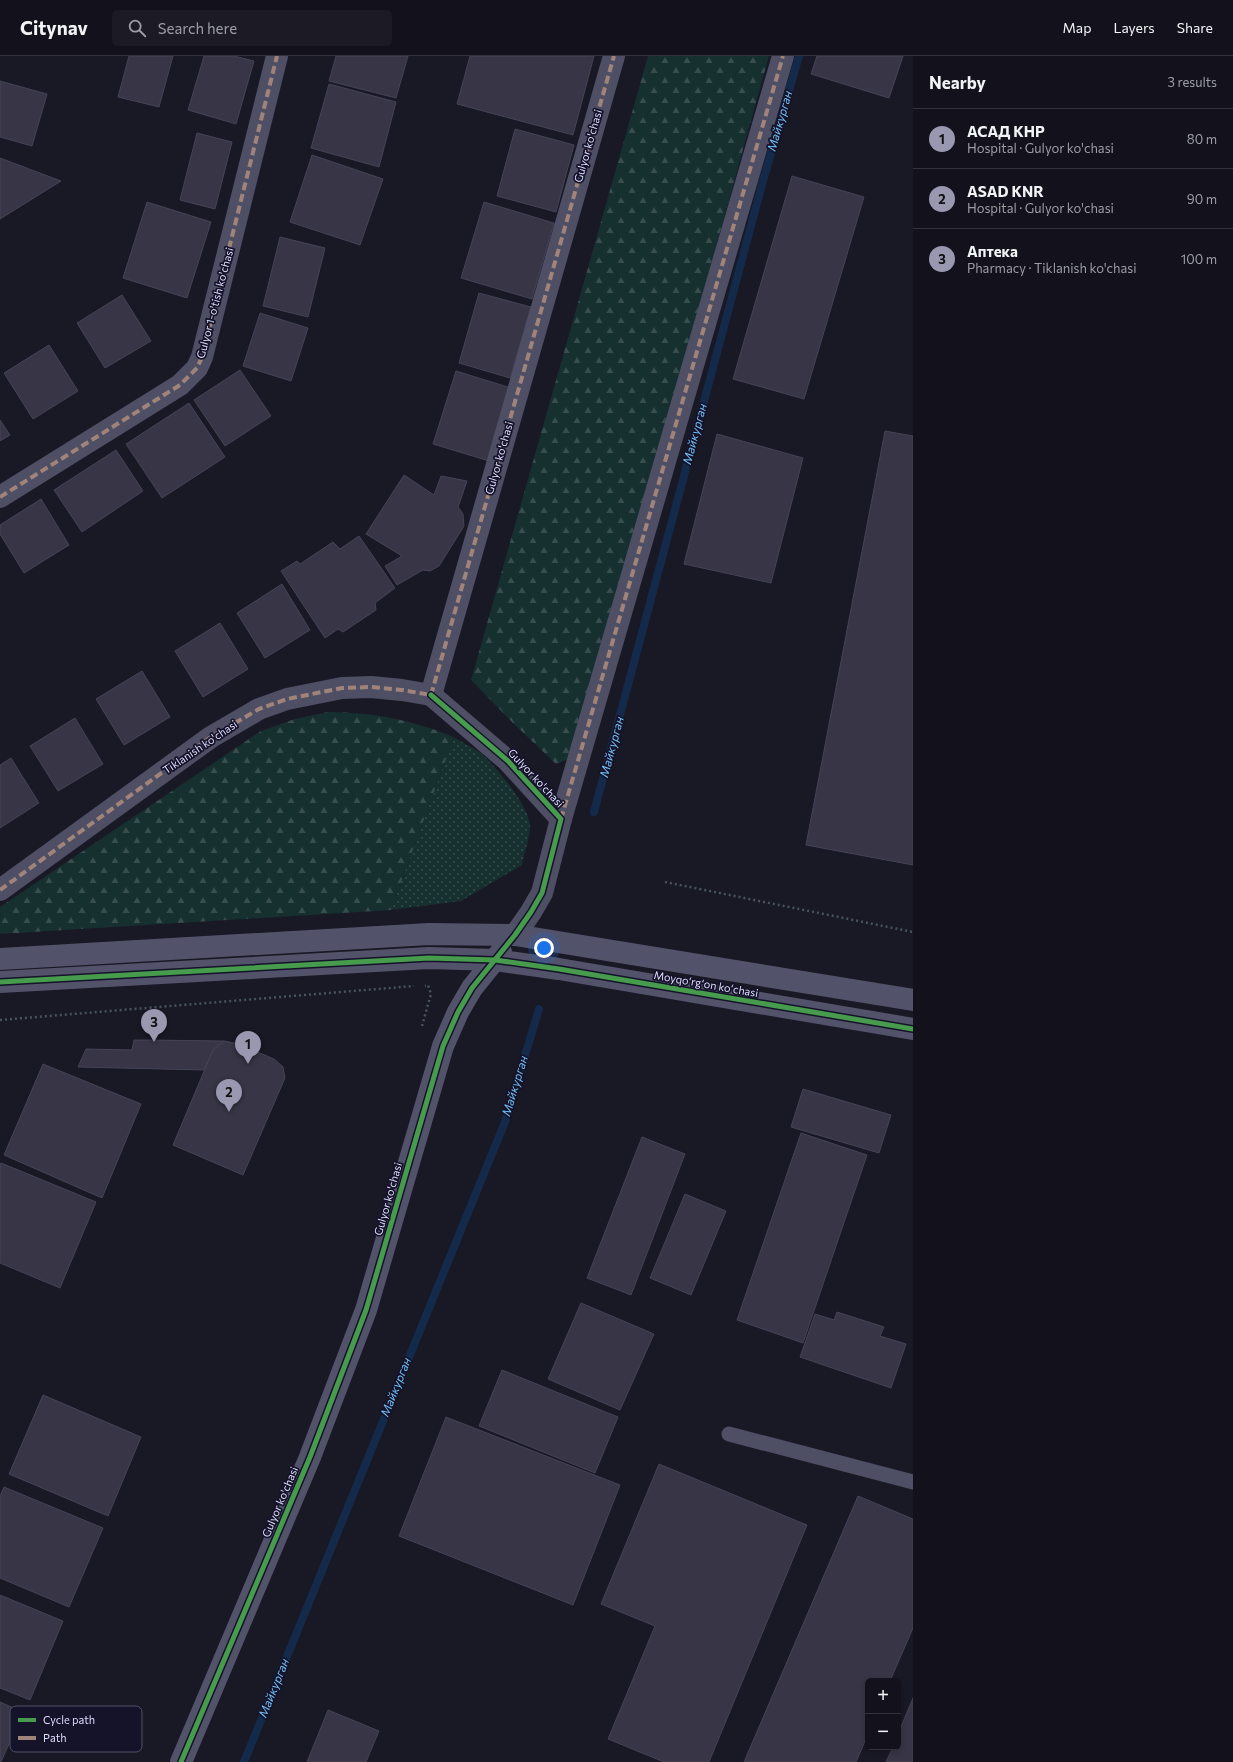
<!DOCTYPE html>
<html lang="en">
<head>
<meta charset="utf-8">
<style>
  body { margin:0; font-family:Commissioner,sans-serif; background:#1c1b25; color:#f1f3f6 }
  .controls { position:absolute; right:12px; bottom:12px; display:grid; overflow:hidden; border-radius:6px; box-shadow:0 2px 6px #0003 }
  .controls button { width:36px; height:36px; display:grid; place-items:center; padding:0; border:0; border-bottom:1px solid #32323b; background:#13121c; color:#f1f3f6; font:20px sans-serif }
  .you { position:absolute; left:544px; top:892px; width:14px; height:14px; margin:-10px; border:3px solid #fff; border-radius:50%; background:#1a73e8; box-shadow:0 0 0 6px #1a73e833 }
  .badge { display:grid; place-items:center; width:26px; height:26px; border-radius:50%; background:#9a98b1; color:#111; font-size:13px; font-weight:700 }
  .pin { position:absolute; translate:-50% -33px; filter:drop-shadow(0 1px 2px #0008) }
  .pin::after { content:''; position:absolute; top:21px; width:14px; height:12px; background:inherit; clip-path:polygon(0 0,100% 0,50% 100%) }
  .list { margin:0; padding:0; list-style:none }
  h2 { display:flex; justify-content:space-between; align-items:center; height:52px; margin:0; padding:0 16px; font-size:17px }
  h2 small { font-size:13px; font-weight:400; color:#9d9ea3 }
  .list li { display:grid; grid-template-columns:26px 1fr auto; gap:12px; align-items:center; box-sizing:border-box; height:60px; padding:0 16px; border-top:1px solid #32323b }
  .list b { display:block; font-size:15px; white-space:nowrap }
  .list p { margin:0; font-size:13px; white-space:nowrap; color:#9d9ea3 }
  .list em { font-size:13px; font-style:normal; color:#9d9ea3 }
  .icon { flex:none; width:22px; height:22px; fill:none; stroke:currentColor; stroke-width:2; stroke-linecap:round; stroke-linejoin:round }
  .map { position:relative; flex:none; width:913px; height:1706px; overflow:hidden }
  header { display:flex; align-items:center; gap:24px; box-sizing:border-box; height:56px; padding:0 20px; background:#13121c; border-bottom:1px solid #32323b }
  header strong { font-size:19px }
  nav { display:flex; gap:22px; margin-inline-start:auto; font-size:14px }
  .search { width:280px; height:36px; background:#1c1b25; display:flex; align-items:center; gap:10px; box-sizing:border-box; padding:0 14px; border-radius:6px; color:#9d9ea3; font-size:15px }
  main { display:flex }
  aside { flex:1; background:#13121c }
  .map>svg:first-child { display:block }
  .grass { fill:url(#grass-dots) }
  .forest { fill:url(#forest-firs) }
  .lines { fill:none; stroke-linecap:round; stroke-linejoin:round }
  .stream { stroke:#142a4a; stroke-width:8 }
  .building { fill:#383646; stroke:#454357 }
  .path { stroke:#485460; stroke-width:2.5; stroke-dasharray:2 3; stroke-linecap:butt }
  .lane { stroke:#4e4e64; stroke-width:15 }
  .street { stroke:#4e4e64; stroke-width:22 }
  .secondary { stroke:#52526a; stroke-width:22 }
  .quiet { stroke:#a18479; stroke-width:4; stroke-dasharray:8 4; stroke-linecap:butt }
  .cycleway-casing { stroke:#15132a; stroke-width:8 }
  .cycleway { stroke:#469c4c; stroke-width:5 }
  .labels { text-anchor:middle; stroke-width:3.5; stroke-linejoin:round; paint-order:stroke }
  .street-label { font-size:11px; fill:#dfddfd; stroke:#15132a }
  .water-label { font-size:12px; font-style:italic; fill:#72c0f6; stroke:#15132a }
  .key { fill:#15132a; stroke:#525069; stroke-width:1 }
  .key-label { font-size:11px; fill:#dfddfd }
</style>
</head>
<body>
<header>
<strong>Citynav</strong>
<div class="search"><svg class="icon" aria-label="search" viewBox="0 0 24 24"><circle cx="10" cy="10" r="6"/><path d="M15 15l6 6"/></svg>Search here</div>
<nav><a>Map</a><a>Layers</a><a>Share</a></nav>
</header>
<main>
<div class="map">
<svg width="913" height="1706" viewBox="0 0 913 1706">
  <defs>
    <pattern id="grass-dots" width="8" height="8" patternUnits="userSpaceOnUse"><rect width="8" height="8" fill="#162f2f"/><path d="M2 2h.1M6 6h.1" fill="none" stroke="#374d4e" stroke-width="1.8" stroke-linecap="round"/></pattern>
    <pattern id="forest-firs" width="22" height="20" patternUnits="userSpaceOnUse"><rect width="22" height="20" fill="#162f2f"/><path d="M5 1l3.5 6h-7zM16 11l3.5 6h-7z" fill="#374d4e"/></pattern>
  </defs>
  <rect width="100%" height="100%" fill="#191825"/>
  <path class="grass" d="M454 681C461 686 470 690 478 695 493 706 530 751 530 770 530 782 524 797 522 809L461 845 391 854Z"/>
  <g class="forest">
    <path d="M648 0H769L574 701 556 708 513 667 471 624Z"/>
    <path d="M328 656C377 657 408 663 454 681L391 854 0 878V851L261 675 295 663Z"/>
  </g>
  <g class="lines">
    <g class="stream">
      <path d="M594 756 763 125 799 0"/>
      <path d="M244 1706 505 1066 539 953"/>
    </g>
  </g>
  <g class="building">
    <path d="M129 0H173L159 51 118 41Z"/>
    <path d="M204 0H234L254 5 236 68 188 54Z"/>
    <path d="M336 0H408L396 42 329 25Z"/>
    <path d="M470 0H594L573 79 457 48Z"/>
    <path d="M817 0H903L889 42 811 18Z"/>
    <path d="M0 25 47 38 32 90 0 81Z"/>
    <path d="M329 28 396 46 379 111 311 92Z"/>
    <path d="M515 73 574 89 556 156 497 140Z"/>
    <path d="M197 77 232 86 215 153 180 144Z"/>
    <path d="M312 99 383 123 360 189 290 166Z"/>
    <path d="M0 102 61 125 0 163Z"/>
    <path d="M792 120 864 141 804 343 733 323Z"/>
    <path d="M147 146 211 166 187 242 123 222Z"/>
    <path d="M484 146 554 167 532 243 461 222Z"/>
    <path d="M280 181 325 192 308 261 263 250Z"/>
    <path d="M479 237 531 251 510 322 459 307Z"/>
    <path d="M122 239 151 285 105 312 77 267Z"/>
    <path d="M260 257 308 272 291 325 243 310Z"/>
    <path d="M49 289 78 335 33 363 4 317Z"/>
    <path d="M240 314 271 360 225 390 194 344Z"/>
    <path d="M456 315 511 332 489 405 433 388Z"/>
    <path d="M189 347 225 401 162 442 126 388Z"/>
    <path d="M0 364 10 379 0 385Z"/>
    <path d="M885 375 913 380V809L806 789Z"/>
    <path d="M717 378 803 402 771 527 684 508Z"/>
    <path d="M116 394 143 435 82 476 54 434Z"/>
    <path d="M404 419 434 439 441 420 467 425 458 451 463 458 464 470 439 510 430 515 423 514 397 529 385 510 402 500 366 478Z"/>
    <path d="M41 443 69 489 24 517 0 478V469Z"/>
    <path d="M359 480 395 532 375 547 376 554 343 576 338 573 325 582 281 515 297 505 300 508 333 486 340 493Z"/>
    <path d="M282 528 310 574 265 602 237 557Z"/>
    <path d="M220 567 248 613 203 641 175 595Z"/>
    <path d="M142 615 170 661 124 689 96 643Z"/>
    <path d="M75 662 103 708 58 735 30 690Z"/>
    <path d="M11 702 39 747 0 772V709Z"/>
    <path d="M134 984H145L224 985 213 994 204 1014 78 1011 86 993 132 994Z"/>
    <path d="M224 985 239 988 274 1003 283 1011 285 1022 243 1119 173 1089 213 994Z"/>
    <path d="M43 1008 141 1048 102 1142 4 1099Z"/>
    <path d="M803 1033 891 1059 879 1097 791 1071Z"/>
    <path d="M801 1077 867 1099 803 1287 737 1264Z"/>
    <path d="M642 1081 685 1098 631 1239 587 1222Z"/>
    <path d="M1 1107 96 1146 60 1232 0 1207V1110Z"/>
    <path d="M685 1138 726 1155 691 1239 650 1222Z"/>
    <path d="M581 1247 654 1278 620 1354 548 1323Z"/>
    <path d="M837 1256 884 1271 880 1280 906 1288 891 1332 800 1301 815 1258 834 1264Z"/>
    <path d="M502 1314 618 1361 595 1417 479 1370Z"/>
    <path d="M43 1339 141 1381 108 1460 9 1418Z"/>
    <path d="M446 1361 620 1429 573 1549 399 1480Z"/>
    <path d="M659 1408 807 1469 709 1706H664L608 1683 655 1570 601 1548Z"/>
    <path d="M4 1431 103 1472 69 1551 0 1522V1440Z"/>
    <path d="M858 1440 913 1463V1572L890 1625H868V1678L856 1706H744Z"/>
    <path d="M0 1539 63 1565 30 1644 0 1632Z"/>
    <path d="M913 1642V1706H886L893 1691H898V1678Z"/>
    <path d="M0 1646 23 1656 1 1706H0Z"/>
    <path d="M328 1654 379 1675 366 1706H307Z"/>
  </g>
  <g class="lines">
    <g class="path">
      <path d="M665 826 913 876"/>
      <path d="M0 964 414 930"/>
      <path d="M422 970 431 938 428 929 425 930"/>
    </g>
    <path class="lane" d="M729 1378 913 1426"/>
    <g class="street">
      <path d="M0 441 180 329 197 312 202 301 277 0"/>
      <path d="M431 639 614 0"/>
      <path d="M431 639 508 705 561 763 542 837 531 856 515 879"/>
      <path d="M561 763 783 0"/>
      <path d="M0 834 211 681 259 653 287 643 342 632 371 631 402 634 431 639"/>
    </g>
    <g class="secondary">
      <path d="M0 903 429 878 515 879 913 944"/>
      <path d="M0 926 429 902 495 904 559 913 913 973"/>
      <path d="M181 1706 310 1401 366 1254 443 990 458 956 472 932 501 896"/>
    </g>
    <g class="quiet">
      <path d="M0 441 180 329 197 312 202 301 277 0"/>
      <path d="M431 639 614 0"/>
      <path d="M561 763 783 0"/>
      <path d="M0 834 211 681 259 653 287 643 342 632 371 631 402 634 431 639"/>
    </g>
    <g class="cycleway-casing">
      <g id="cycleway">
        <path d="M0 926 429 902 495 904 559 913 913 973"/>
        <path d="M181 1706 310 1401 366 1254 443 990 458 956 472 932 515 879 531 856 542 837 561 763 508 705 431 639"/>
      </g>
    </g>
    <use href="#cycleway" class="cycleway"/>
  </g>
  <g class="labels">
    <g class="street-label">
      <text transform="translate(588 90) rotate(-74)" y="4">Gulyor ko'chasi</text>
      <text transform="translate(215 247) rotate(-75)" y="4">Gulyor 1-o'tish ko'chasi</text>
      <text transform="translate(499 402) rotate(-74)" y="4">Gulyor ko'chasi</text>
      <text transform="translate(200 691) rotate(-34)" y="4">Tiklanish ko'chasi</text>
      <text transform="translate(536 722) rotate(47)" y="4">Gulyor ko'chasi</text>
      <text transform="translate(706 928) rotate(10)" y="4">Moyqoʻrgʻon koʻchasi</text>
      <text transform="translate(388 1143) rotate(-74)" y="4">Gulyor ko'chasi</text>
      <text transform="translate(280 1446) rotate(-67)" y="4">Gulyor ko'chasi</text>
    </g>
    <g class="water-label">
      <text transform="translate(780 65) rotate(-74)" y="4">Майкурган</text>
      <text transform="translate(695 378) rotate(-75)" y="4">Майкурган</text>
      <text transform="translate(612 691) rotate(-75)" y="4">Майкурган</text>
      <text transform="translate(515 1030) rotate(-73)" y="4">Майкурган</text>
      <text transform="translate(396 1331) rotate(-68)" y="4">Майкурган</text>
      <text transform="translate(274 1632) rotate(-68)" y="4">Майкурган</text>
    </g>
  </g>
  <rect x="10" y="1650" width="132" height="46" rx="6" class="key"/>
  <rect x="18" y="1662" width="18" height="4" fill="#469c4c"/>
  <rect x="18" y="1680" width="18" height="4" fill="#a18479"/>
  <g class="key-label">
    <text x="43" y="1668">Cycle path</text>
    <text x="43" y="1686">Path</text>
  </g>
</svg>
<div class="controls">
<button>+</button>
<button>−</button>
</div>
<div class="you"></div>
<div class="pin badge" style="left:248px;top:1008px">1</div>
<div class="pin badge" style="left:229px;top:1056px">2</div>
<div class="pin badge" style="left:154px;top:986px">3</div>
</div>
<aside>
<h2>Nearby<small>3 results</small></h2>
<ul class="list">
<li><span class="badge">1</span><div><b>АСАД КНР</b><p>Hospital · Gulyor ko'chasi</p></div><em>80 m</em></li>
<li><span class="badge">2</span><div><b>ASAD KNR</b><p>Hospital · Gulyor ko'chasi</p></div><em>90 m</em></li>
<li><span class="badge">3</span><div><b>Аптека</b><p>Pharmacy · Tiklanish ko'chasi</p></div><em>100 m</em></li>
</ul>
</aside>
</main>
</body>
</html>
